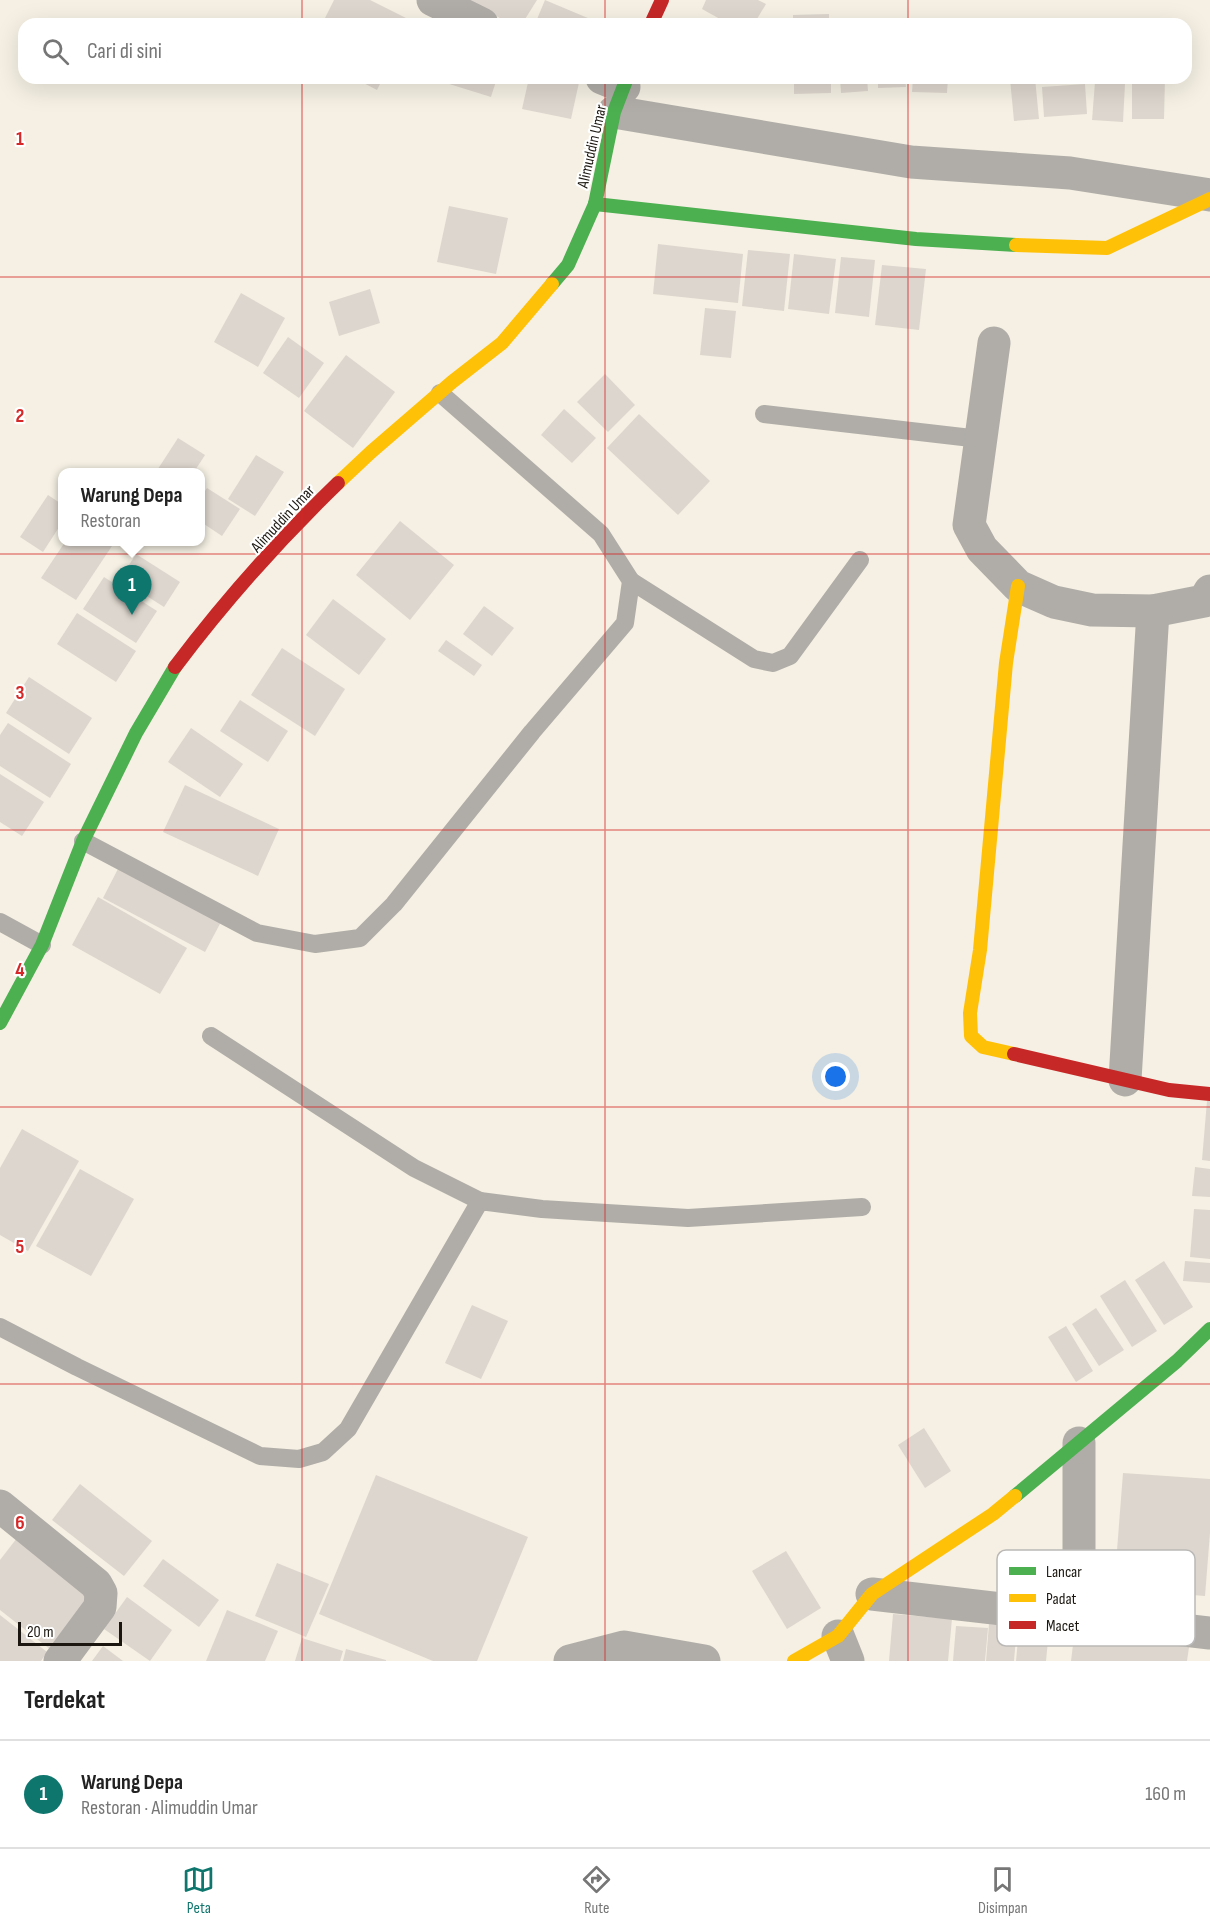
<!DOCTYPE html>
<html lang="id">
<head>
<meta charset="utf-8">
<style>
  body { margin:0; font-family:"Sofia Sans Condensed",sans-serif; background:#f2f2f2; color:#222 }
  .scale { position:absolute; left:18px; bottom:15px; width:104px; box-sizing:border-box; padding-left:6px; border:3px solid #1b1710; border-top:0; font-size:16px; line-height:21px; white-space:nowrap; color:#1b1710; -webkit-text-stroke:4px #fff; paint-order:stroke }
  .you { position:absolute; left:836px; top:1077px; width:21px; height:21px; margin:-15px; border:4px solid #fff; border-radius:50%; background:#1a73e8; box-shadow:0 0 0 9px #1a73e833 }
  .badge { display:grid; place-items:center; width:39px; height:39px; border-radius:50%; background:#0f766e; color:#fff; font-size:20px; font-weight:700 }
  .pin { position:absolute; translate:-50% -50px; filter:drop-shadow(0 2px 3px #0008) }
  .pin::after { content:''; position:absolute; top:32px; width:21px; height:18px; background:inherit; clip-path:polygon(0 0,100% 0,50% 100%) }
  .popup { position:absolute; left:58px; top:468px; width:147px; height:78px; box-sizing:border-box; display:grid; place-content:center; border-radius:12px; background:#fff; filter:drop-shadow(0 2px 4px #0005); font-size:20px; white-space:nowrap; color:#767676 }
  .popup b { font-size:22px; color:#222 }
  .popup::after { content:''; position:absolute; left:50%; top:100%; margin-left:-12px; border:12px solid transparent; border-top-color:#fff }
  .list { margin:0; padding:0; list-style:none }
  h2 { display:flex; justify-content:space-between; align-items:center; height:78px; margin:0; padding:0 24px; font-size:26px }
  h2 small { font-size:20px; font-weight:400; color:#767676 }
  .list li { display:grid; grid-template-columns:39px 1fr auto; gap:18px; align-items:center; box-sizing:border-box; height:108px; padding:0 24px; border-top:2px solid #e0e0e0 }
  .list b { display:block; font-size:22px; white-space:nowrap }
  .list p { margin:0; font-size:20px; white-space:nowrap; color:#767676 }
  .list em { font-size:20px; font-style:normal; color:#767676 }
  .icon { flex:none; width:33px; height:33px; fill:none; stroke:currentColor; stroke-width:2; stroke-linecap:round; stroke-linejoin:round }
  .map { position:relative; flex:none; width:1210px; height:1661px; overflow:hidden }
  .search { position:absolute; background:#fff; box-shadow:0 6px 24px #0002; left:18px; right:18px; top:18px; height:66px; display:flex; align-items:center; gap:15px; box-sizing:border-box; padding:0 21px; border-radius:18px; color:#767676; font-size:22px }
  .sheet { height:186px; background:#fff }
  nav { display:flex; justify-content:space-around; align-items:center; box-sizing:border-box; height:84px; border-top:2px solid #e0e0e0; background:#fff; font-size:16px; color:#767676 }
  nav a { display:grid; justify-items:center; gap:3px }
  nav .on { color:#0f766e }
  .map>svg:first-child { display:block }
  .building { fill:#ddd6ce }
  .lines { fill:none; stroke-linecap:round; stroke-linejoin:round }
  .lane { stroke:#b0ada8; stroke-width:18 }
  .street { stroke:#b0ada8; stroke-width:33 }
  .fast { stroke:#4caf50; stroke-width:14 }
  .slow { stroke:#ffc107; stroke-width:14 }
  .jam { stroke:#c62828; stroke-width:14 }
  .grid { fill:none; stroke:#d62828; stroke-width:1.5; stroke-opacity:0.55 }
  .labels { text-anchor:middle; stroke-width:4.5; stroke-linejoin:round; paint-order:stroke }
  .street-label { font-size:16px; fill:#1b1710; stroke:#fff }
  .key { fill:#fff; stroke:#bbb9b7; stroke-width:1.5 }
  .key-label { font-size:16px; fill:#1b1710 }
  .grid-label { font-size:20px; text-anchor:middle; font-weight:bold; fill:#d62828; stroke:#fff; stroke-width:4.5; stroke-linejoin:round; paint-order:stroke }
</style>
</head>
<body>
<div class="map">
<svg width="1210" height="1661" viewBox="0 0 1210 1661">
  <rect width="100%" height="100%" fill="#f5f0e3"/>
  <g class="building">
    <path d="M334 0H370L412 21 411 24H322Z"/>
    <path d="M469 0H537L522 24H510Z"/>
    <path d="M545 0 595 21 593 24H535Z"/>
    <path d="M706 0H758L766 4 754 24H729L702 9Z"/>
    <path d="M829 14V24H793V15Z"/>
    <path d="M354 78H383L377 90Z"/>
    <path d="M430 78H497L491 97Z"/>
    <path d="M529 78H580L571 119 522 109Z"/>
    <path d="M794 78H831V93L794 94Z"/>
    <path d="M840 78H867L868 91 841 93Z"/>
    <path d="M878 78H905L906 87 878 88Z"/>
    <path d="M913 78H948L947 93 912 92Z"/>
    <path d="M1035 78 1039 119 1014 121 1010 79Z"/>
    <path d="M1132 78H1165L1164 119H1132Z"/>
    <path d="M1095 82 1125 84 1123 122 1092 120Z"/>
    <path d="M1085 84 1087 114 1044 117 1042 87Z"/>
    <path d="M449 206 508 218 496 274 437 262Z"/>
    <path d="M658 244 743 254 738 303 653 294Z"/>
    <path d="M748 250 790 254 784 311 742 306Z"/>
    <path d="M794 254 836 259 829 314 788 309Z"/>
    <path d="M841 257 875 260 869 317 835 313Z"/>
    <path d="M882 265 926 269 919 330 875 325Z"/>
    <path d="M370 289 380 323 339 336 329 302Z"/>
    <path d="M241 293 285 318 258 367 214 342Z"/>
    <path d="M705 308 736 311 731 358 700 355Z"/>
    <path d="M288 337 324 363 299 398 263 373Z"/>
    <path d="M346 355 395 392 353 448 304 411Z"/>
    <path d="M605 374 635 405 608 432 577 402Z"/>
    <path d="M564 409 596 438 572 463 541 435Z"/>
    <path d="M639 414 710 481 678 515 607 448Z"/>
    <path d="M178 438 205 455 194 472H156Z"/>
    <path d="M256 455 284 472 255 516 228 499Z"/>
    <path d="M207 488 240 509 222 536 201 522V497Z"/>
    <path d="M48 495 63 505V521L43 552 20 537Z"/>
    <path d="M400 521 454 565 410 620 356 575Z"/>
    <path d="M65 542H111L114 543 76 600 41 578Z"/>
    <path d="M136 554 180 582 164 607 120 579Z"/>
    <path d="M104 577 157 611 136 643 83 609Z"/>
    <path d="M333 599 386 639 359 675 306 635Z"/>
    <path d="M484 606 514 628 492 656 463 634Z"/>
    <path d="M77 613 136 651 116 682 57 644Z"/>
    <path d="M446 640 482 665 474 676 438 651Z"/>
    <path d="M282 648 345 689 315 736 251 695Z"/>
    <path d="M29 677 92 718 69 754 6 713Z"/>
    <path d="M240 700 288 731 268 762 220 731Z"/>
    <path d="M8 723 71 764 50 798 0 766V735Z"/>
    <path d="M191 728 243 764 220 797 168 762Z"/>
    <path d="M0 774 44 802 22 836 0 822Z"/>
    <path d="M185 785 279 829 258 876 163 832Z"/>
    <path d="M120 865 222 920 205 952 103 898Z"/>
    <path d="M98 897 187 948 160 994 72 945Z"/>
    <path d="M1207 1101H1210V1161L1202 1160Z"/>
    <path d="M22 1129 79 1161 28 1251 0 1235V1168Z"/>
    <path d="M1195 1167 1210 1169V1197L1192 1196Z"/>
    <path d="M80 1169 134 1199 91 1276 36 1246Z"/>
    <path d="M1194 1209 1210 1210V1259L1190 1257Z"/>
    <path d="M1164 1261 1193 1307 1164 1325 1135 1280Z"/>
    <path d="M1185 1261 1210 1263V1283L1183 1281Z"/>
    <path d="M1125 1280 1157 1331 1132 1347 1100 1296Z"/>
    <path d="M472 1305 508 1321 481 1379 445 1363Z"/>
    <path d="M1096 1308 1124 1350 1099 1366 1072 1324Z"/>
    <path d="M1066 1326 1093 1371 1076 1382 1048 1337Z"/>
    <path d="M924 1428 951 1471 925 1488 898 1445Z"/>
    <path d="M1123 1473 1210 1479V1533L1205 1596 1114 1589Z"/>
    <path d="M376 1475 528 1537 477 1661H433L319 1614Z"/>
    <path d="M80 1484 152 1541 124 1576 52 1520Z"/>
    <path d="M17 1538 92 1597 51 1650 0 1610V1560Z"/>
    <path d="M786 1551 821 1608 787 1629 752 1571Z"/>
    <path d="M163 1559 219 1600 199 1627 143 1586Z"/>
    <path d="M277 1563 329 1584 306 1637 255 1616Z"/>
    <path d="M127 1597 172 1630 150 1661 104 1629Z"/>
    <path d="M227 1610 278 1631 265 1661H206Z"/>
    <path d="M893 1614 952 1619 948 1661H889Z"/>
    <path d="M0 1615 47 1652 41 1661H0Z"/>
    <path d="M1076 1620 1191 1634 1187 1661H1071Z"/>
    <path d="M989 1624 1017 1626 1014 1661H986Z"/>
    <path d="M956 1626 988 1628 985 1661H953Z"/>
    <path d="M1019 1628 1049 1630 1046 1661H1016Z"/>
    <path d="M302 1638 343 1651 340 1661H295Z"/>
    <path d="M103 1646 123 1661H92Z"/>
    <path d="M346 1649 386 1660V1661H343Z"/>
  </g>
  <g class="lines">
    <g class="lane">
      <path d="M764 414 980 439"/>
      <path d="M631 581 754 659 773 663 790 656 860 560"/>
      <path d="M83 841 257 933 315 944 360 938 394 904 532 732 625 623 631 581 601 534 440 393"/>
      <path d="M0 922 42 945"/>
      <path d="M211 1036 414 1168 480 1201"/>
      <path d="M0 1327 77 1367 260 1456 299 1459 323 1452 348 1429 480 1201 542 1209 688 1218 862 1207"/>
    </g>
    <g class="street">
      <path d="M433 0 482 24"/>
      <path d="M602 78 624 87"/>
      <path d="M614 112 911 162 1070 173 1210 195"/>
      <path d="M994 343 969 525 982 549 1018 586 1054 602 1092 610 1153 611 1204 601 1210 591"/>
      <path d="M1125 1080 1153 611"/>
      <path d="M0 1506 96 1584 101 1593 100 1607 60 1661"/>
      <path d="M872 1594 1210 1633"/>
      <path d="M1079 1618V1443"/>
      <path d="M838 1636 848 1661"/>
      <path d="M570 1661 624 1647 704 1661"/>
    </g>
    <g class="fast">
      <path d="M595 204 916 239 1016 245"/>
      <path d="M552 284 568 265 595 204 614 112 627 78"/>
      <path d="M0 1023 42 945 83 841 136 733 175 667"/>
      <path d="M1015 1496 1177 1361 1210 1329"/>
    </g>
    <g class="slow">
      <path d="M1016 245 1107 248 1210 199"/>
      <path d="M338 483 371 452 452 382 502 343 552 284"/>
      <path d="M1014 1054 983 1047 971 1036 970 1013 980 950 1006 663 1018 586"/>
      <path d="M794 1661 838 1636 872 1594 993 1514 1015 1496"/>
    </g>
    <g class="jam">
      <path d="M651 24 662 0"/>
      <path d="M175 667C224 602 279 540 338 483"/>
      <path d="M1014 1054 1169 1090 1210 1094"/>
    </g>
  </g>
  <path class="grid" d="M302 0V24M605 0V24M908 0V24M302 78V1661M605 78V1661M908 78V1661M0 277H1210M0 554H1210M0 830H1210M0 1107H1210M0 1384H1210"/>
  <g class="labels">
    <g class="street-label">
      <text transform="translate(591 146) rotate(-77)" y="6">Alimuddin Umar</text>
      <text transform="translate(282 518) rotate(-47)" y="6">Alimuddin Umar</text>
    </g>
  </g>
  <rect x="997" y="1550" width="198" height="96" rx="9" class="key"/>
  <rect x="1009" y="1567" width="27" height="8" fill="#4caf50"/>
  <rect x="1009" y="1594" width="27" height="8" fill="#ffc107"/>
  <rect x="1009" y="1621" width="27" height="8" fill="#c62828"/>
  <g class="key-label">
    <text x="1046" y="1577">Lancar</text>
    <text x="1046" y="1604">Padat</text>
    <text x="1046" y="1631">Macet</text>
  </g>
  <g class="grid-label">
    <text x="20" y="145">1</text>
    <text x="20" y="422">2</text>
    <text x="20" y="699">3</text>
    <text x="20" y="976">4</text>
    <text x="20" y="1253">5</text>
    <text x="20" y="1529">6</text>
  </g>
</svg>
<div class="scale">20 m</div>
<div class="you"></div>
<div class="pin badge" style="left:132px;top:615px">1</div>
<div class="popup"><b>Warung Depa</b>Restoran</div>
<div class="search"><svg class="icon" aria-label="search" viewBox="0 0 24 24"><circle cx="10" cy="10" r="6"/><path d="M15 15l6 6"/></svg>Cari di sini</div>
</div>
<section class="sheet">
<h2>Terdekat<small></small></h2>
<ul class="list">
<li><span class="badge">1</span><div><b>Warung Depa</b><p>Restoran · Alimuddin Umar</p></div><em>160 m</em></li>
</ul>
</section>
<nav>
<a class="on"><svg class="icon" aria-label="map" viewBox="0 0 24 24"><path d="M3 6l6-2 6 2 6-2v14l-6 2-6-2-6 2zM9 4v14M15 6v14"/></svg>Peta</a>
<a><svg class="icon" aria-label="directions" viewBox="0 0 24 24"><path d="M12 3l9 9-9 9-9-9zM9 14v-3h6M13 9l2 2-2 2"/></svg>Rute</a>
<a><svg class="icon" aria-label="saved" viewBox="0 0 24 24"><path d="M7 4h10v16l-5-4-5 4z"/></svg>Disimpan</a>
</nav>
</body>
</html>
